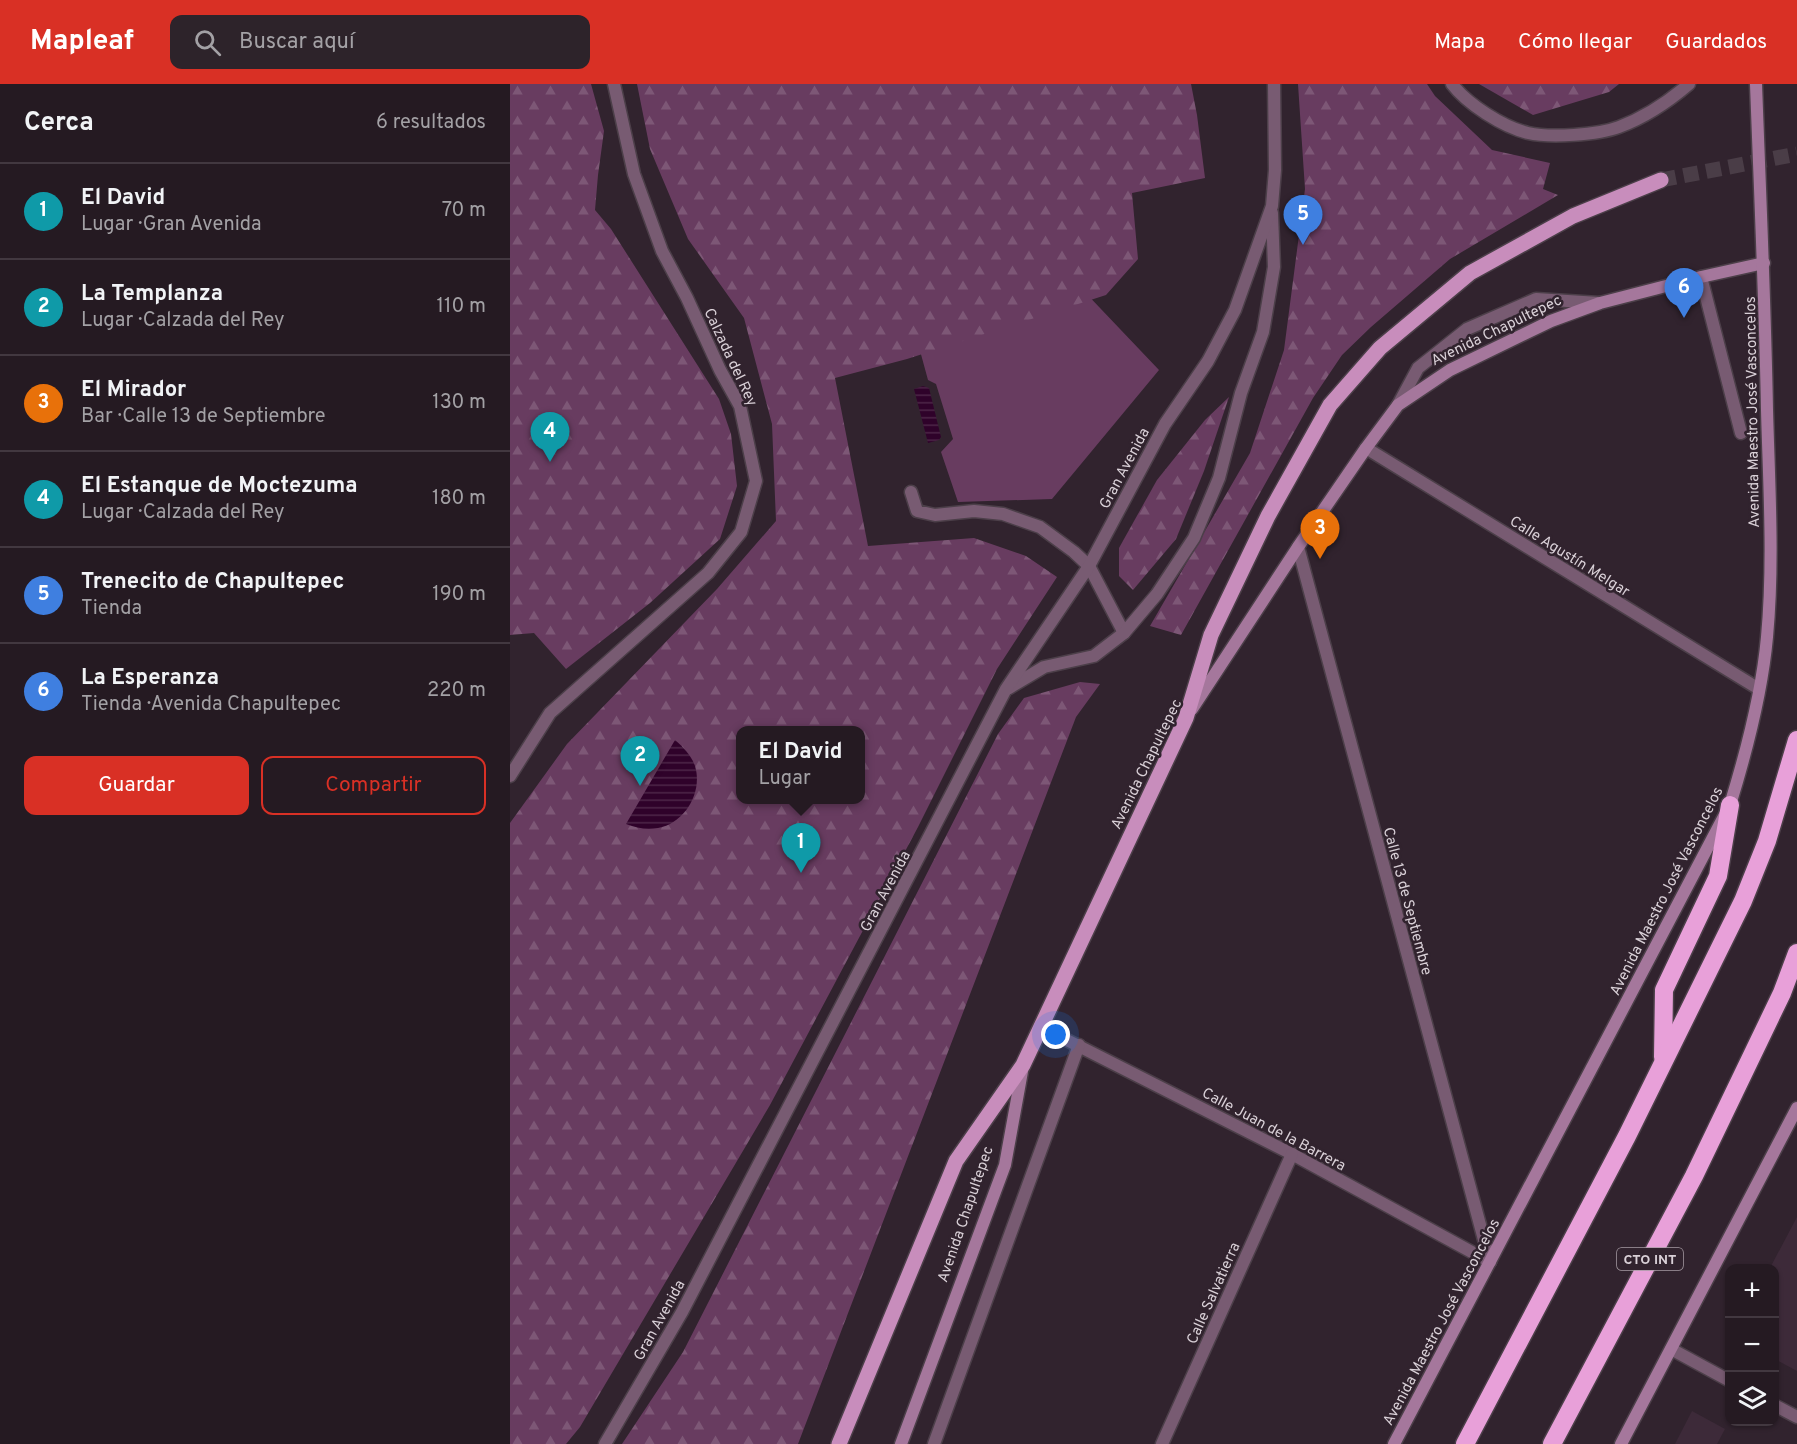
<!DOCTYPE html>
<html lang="es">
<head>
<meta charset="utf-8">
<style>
  body { margin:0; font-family:Overpass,sans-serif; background:#2d232a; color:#f1f3f6 }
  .controls { position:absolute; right:18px; bottom:18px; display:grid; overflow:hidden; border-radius:12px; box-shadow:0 2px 4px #0004 }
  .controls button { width:54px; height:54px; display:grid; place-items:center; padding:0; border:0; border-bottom:2px solid #423840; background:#251a22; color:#f1f3f6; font:30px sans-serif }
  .you { position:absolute; left:546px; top:951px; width:21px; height:21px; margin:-15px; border:4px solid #fff; border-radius:50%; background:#1a73e8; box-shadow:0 0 0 9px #1a73e833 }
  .badge { display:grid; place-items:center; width:39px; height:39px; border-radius:50%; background:#d93025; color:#fff; font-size:20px; font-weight:700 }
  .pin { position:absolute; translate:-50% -50px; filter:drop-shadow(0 2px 3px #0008) }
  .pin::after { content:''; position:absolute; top:32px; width:21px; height:18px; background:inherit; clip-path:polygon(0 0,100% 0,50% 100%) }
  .popup { position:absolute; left:226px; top:642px; width:129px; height:78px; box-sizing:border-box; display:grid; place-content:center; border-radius:12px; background:#251a22; filter:drop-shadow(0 2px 4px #0005); font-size:20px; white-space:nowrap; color:#a3a1a5 }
  .popup b { font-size:22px; color:#f1f3f6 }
  .popup::after { content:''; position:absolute; left:50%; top:100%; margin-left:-12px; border:12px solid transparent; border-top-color:#251a22 }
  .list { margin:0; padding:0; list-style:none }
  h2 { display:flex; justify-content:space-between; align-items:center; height:78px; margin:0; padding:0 24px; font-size:26px }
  h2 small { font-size:20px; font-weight:400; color:#a3a1a5 }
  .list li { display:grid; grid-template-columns:39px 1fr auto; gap:18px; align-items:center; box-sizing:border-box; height:96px; padding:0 24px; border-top:2px solid #423840 }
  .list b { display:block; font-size:22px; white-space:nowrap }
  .list p { margin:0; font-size:20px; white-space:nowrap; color:#a3a1a5 }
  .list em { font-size:20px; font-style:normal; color:#a3a1a5 }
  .actions { display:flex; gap:12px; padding:18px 24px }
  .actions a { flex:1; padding:14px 0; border:2px solid #d93025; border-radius:12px; text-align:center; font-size:21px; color:#d93025 }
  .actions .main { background:#d93025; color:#fff }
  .icon { flex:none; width:33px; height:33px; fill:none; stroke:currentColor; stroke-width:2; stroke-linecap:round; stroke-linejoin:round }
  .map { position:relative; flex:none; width:1287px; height:1360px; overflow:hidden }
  header { display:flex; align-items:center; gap:36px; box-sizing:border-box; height:84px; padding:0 30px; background:#d93025; color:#fff }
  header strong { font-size:28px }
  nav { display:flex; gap:33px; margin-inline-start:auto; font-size:21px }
  .search { width:420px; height:54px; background:#2d232a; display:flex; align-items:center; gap:15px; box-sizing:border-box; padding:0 21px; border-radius:12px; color:#a3a1a5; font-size:22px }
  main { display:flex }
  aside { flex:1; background:#251a22 }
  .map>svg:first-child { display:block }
  .built { fill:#3d2a39 }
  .green { fill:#683c60 }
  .forest { fill:url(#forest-firs); fill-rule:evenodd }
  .water { fill:url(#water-rules) }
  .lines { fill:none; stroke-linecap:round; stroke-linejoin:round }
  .primary-tunnel { stroke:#4a3d47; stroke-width:15; stroke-dasharray:15 8; stroke-linecap:butt }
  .lane-casing { stroke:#4c3f49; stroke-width:15 }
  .street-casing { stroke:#4c3f49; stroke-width:15 }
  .secondary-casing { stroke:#4c3f49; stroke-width:15 }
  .primary-casing { stroke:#4c3f49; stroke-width:18 }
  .highway-casing { stroke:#4c3f49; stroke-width:21 }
  .lane { stroke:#785b72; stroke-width:12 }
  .street { stroke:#785b72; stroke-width:12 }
  .secondary { stroke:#a5779c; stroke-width:12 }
  .primary { stroke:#c88dbc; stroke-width:15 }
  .highway { stroke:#e8a0d9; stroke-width:18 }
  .labels { text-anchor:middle; stroke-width:5; stroke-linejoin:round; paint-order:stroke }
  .shield { fill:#31232e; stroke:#a79ca4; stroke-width:1.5 }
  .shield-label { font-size:14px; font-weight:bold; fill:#d9d0d7 }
  .street-label { font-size:15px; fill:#d9d0d7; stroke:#31232e }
</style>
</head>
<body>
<header>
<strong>Mapleaf</strong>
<div class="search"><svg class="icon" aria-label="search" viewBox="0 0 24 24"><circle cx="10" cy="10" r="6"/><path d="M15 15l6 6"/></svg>Buscar aquí</div>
<nav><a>Mapa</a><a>Cómo llegar</a><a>Guardados</a></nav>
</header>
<main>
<aside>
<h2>Cerca<small>6 resultados</small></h2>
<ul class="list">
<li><span class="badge" style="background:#0f9aa8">1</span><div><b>El David</b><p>Lugar · Gran Avenida</p></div><em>70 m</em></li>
<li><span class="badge" style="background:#0f9aa8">2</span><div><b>La Templanza</b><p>Lugar · Calzada del Rey</p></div><em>110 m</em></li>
<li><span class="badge" style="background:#e8710a">3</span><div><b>El Mirador</b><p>Bar · Calle 13 de Septiembre</p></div><em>130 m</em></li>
<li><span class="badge" style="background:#0f9aa8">4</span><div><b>El Estanque de Moctezuma</b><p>Lugar · Calzada del Rey</p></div><em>180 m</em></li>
<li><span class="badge" style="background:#3f7fe0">5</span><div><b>Trenecito de Chapultepec</b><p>Tienda</p></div><em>190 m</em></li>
<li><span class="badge" style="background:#3f7fe0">6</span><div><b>La Esperanza</b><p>Tienda · Avenida Chapultepec</p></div><em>220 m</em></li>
</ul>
<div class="actions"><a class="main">Guardar</a><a>Compartir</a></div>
</aside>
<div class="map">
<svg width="1287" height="1360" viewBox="0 0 1287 1360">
  <defs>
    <pattern id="forest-firs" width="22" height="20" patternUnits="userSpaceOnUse" patternTransform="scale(1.5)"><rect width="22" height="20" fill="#683c60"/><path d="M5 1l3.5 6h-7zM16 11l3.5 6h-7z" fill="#7d5776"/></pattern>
    <pattern id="water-rules" width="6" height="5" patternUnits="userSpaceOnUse" patternTransform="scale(1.5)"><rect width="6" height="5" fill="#2f022a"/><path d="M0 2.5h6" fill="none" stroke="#4d2648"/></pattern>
  </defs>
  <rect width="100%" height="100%" fill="#31232e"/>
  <g class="built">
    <path d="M1287 1133V1287L1265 1275 1264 1184H1260Z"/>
    <path d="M1182 1327 1215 1345 1207 1360H1165Z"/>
  </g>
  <path class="green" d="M571 204 649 286 542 415 448 418 431 368 443 355 426 300 418 296 403 241Z"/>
  <g class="forest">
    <path d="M0 0H81L94 47 88 91 85 126 101 145 209 315 221 350 227 402 210 455 140 519 56 585 24 549 0 551Z"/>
    <path d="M127 0H681L687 31 695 94 622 109 628 175 596 211 397 275 325 294 358 462 464 454 516 472 547 493 487 585 408 743 260 1021 70 1343 56 1360H0V739L57 660 207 505 266 437 262 340 234 234 178 155 140 65ZM231 646H351V716H231Z"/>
    <path d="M788 0H917L925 12 982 66 1040 79 1033 105 1048 111 940 175 861 243 832 271 803 314 671 551 640 542 740 369 774 266 795 105Z"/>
    <path d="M969 0H1109L1099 8 1023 31Z"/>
    <path d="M719 313 694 387 666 455 623 506 609 492V464L647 396 695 336Z"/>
    <path d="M570 598 590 600 566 633 288 1360H112L173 1268 488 650 514 614Z"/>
  </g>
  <g class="water">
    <path d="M413 302 419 304 431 353 429 356 418 359 404 305Z"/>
    <path d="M165 656C173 663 181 671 185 682 193 708 175 739 148 744 136 746 127 744 116 740Z"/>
  </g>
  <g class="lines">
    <path class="primary-tunnel" d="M1151 96 1287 70"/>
    <g class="lane-casing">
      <g id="lane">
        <path d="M942 0C957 20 993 43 1018 49 1040 54 1088 51 1109 43 1136 33 1158 18 1179 0"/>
        <path d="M1191 193 1231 349"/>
        <path d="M888 321 908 284 957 245 1026 215 1089 219"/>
      </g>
    </g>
    <g class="street-casing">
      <g id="street">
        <path d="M856 364 1249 605"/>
        <path d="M401 408 407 427 425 431 464 427 493 430 530 443 564 468 579 482 614 549"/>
        <path d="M788 463 980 1178"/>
        <path d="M499 604 534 583 584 572 614 549 647 510 684 454 709 394 731 309 753 248 764 183 762 129"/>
        <path d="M0 692 40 629 198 489 231 448 246 397 230 322 210 286 177 214 152 167 124 90 104 0"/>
        <path d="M531 943 782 1070 980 1178"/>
        <path d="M1161 1265 1220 1297"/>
        <path d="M1264 1321 1287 1333"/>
        <path d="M95 1360 172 1228 496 605 579 482 655 340 698 277 725 226 762 122 765 86 764 0"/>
        <path d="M424 1360 569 961"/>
        <path d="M652 1360 782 1070"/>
      </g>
    </g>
    <g class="secondary-casing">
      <g id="secondary">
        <path d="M682 625 788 463 856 364 888 321 940 286 1041 237 1090 219 1191 193 1254 179"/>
        <path d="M391 1360 495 1081 513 982"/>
        <path d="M884 1360 1220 721C1237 666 1252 609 1257 553 1264 478 1259 401 1257 326 1255 217 1250 109 1246 0"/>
        <path d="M1111 1360 1287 1024"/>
      </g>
    </g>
    <g class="primary-casing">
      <path id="primary" d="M329 1360 446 1077 513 981 676 634 701 551 758 432 820 321 870 264 960 189 1063 132 1151 96"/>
    </g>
    <g class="highway-casing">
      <g id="highway">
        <path d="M1153 973 1154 906 1208 792 1220 721"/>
        <path d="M955 1360 1117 1052 1233 817 1257 757 1287 656"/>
        <path d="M1042 1360 1184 1092 1272 909 1287 869"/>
      </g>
    </g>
    <use href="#lane" class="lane"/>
    <use href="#street" class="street"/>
    <use href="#secondary" class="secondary"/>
    <use href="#primary" class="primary"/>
    <use href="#highway" class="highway"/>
  </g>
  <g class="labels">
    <rect class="shield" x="1107" y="1164" width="66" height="22" rx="4.5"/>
    <g class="shield-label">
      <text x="1140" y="1180">CTO INT</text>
    </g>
    <g class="street-label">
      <text transform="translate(986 246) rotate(-26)" y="5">Avenida Chapultepec</text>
      <text transform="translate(221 273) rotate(65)" y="5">Calzada del Rey</text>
      <text transform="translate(1242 328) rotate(-91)" y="5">Avenida Maestro José Vasconcelos</text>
      <text transform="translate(614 384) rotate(-62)" y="5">Gran Avenida</text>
      <text transform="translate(1060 472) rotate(32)" y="5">Calle Agustín Melgar</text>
      <text transform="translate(636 680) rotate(-64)" y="5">Avenida Chapultepec</text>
      <text transform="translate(375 807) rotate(-62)" y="5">Gran Avenida</text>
      <text transform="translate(1156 807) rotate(-63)" y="5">Avenida Maestro José Vasconcelos</text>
      <text transform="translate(898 817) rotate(75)" y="5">Calle 13 de Septiembre</text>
      <text transform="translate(764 1045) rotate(28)" y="5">Calle Juan de la Barrera</text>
      <text transform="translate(455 1130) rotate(-71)" y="5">Avenida Chapultepec</text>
      <text transform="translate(703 1209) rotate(-66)" y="5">Calle Salvatierra</text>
      <text transform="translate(149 1236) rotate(-61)" y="5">Gran Avenida</text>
      <text transform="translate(931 1238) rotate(-62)" y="5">Avenida Maestro José Vasconcelos</text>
    </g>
  </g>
</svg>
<div class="controls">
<button>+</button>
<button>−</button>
<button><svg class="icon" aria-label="layers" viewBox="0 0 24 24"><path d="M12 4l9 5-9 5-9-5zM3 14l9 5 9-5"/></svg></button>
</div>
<div class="you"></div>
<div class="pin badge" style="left:291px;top:789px;background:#0f9aa8">1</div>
<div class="popup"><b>El David</b>Lugar</div>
<div class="pin badge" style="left:130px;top:702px;background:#0f9aa8">2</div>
<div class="pin badge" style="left:810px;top:475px;background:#e8710a">3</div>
<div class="pin badge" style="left:40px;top:378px;background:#0f9aa8">4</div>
<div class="pin badge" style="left:793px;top:161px;background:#3f7fe0">5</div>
<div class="pin badge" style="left:1174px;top:234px;background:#3f7fe0">6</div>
</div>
</main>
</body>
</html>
